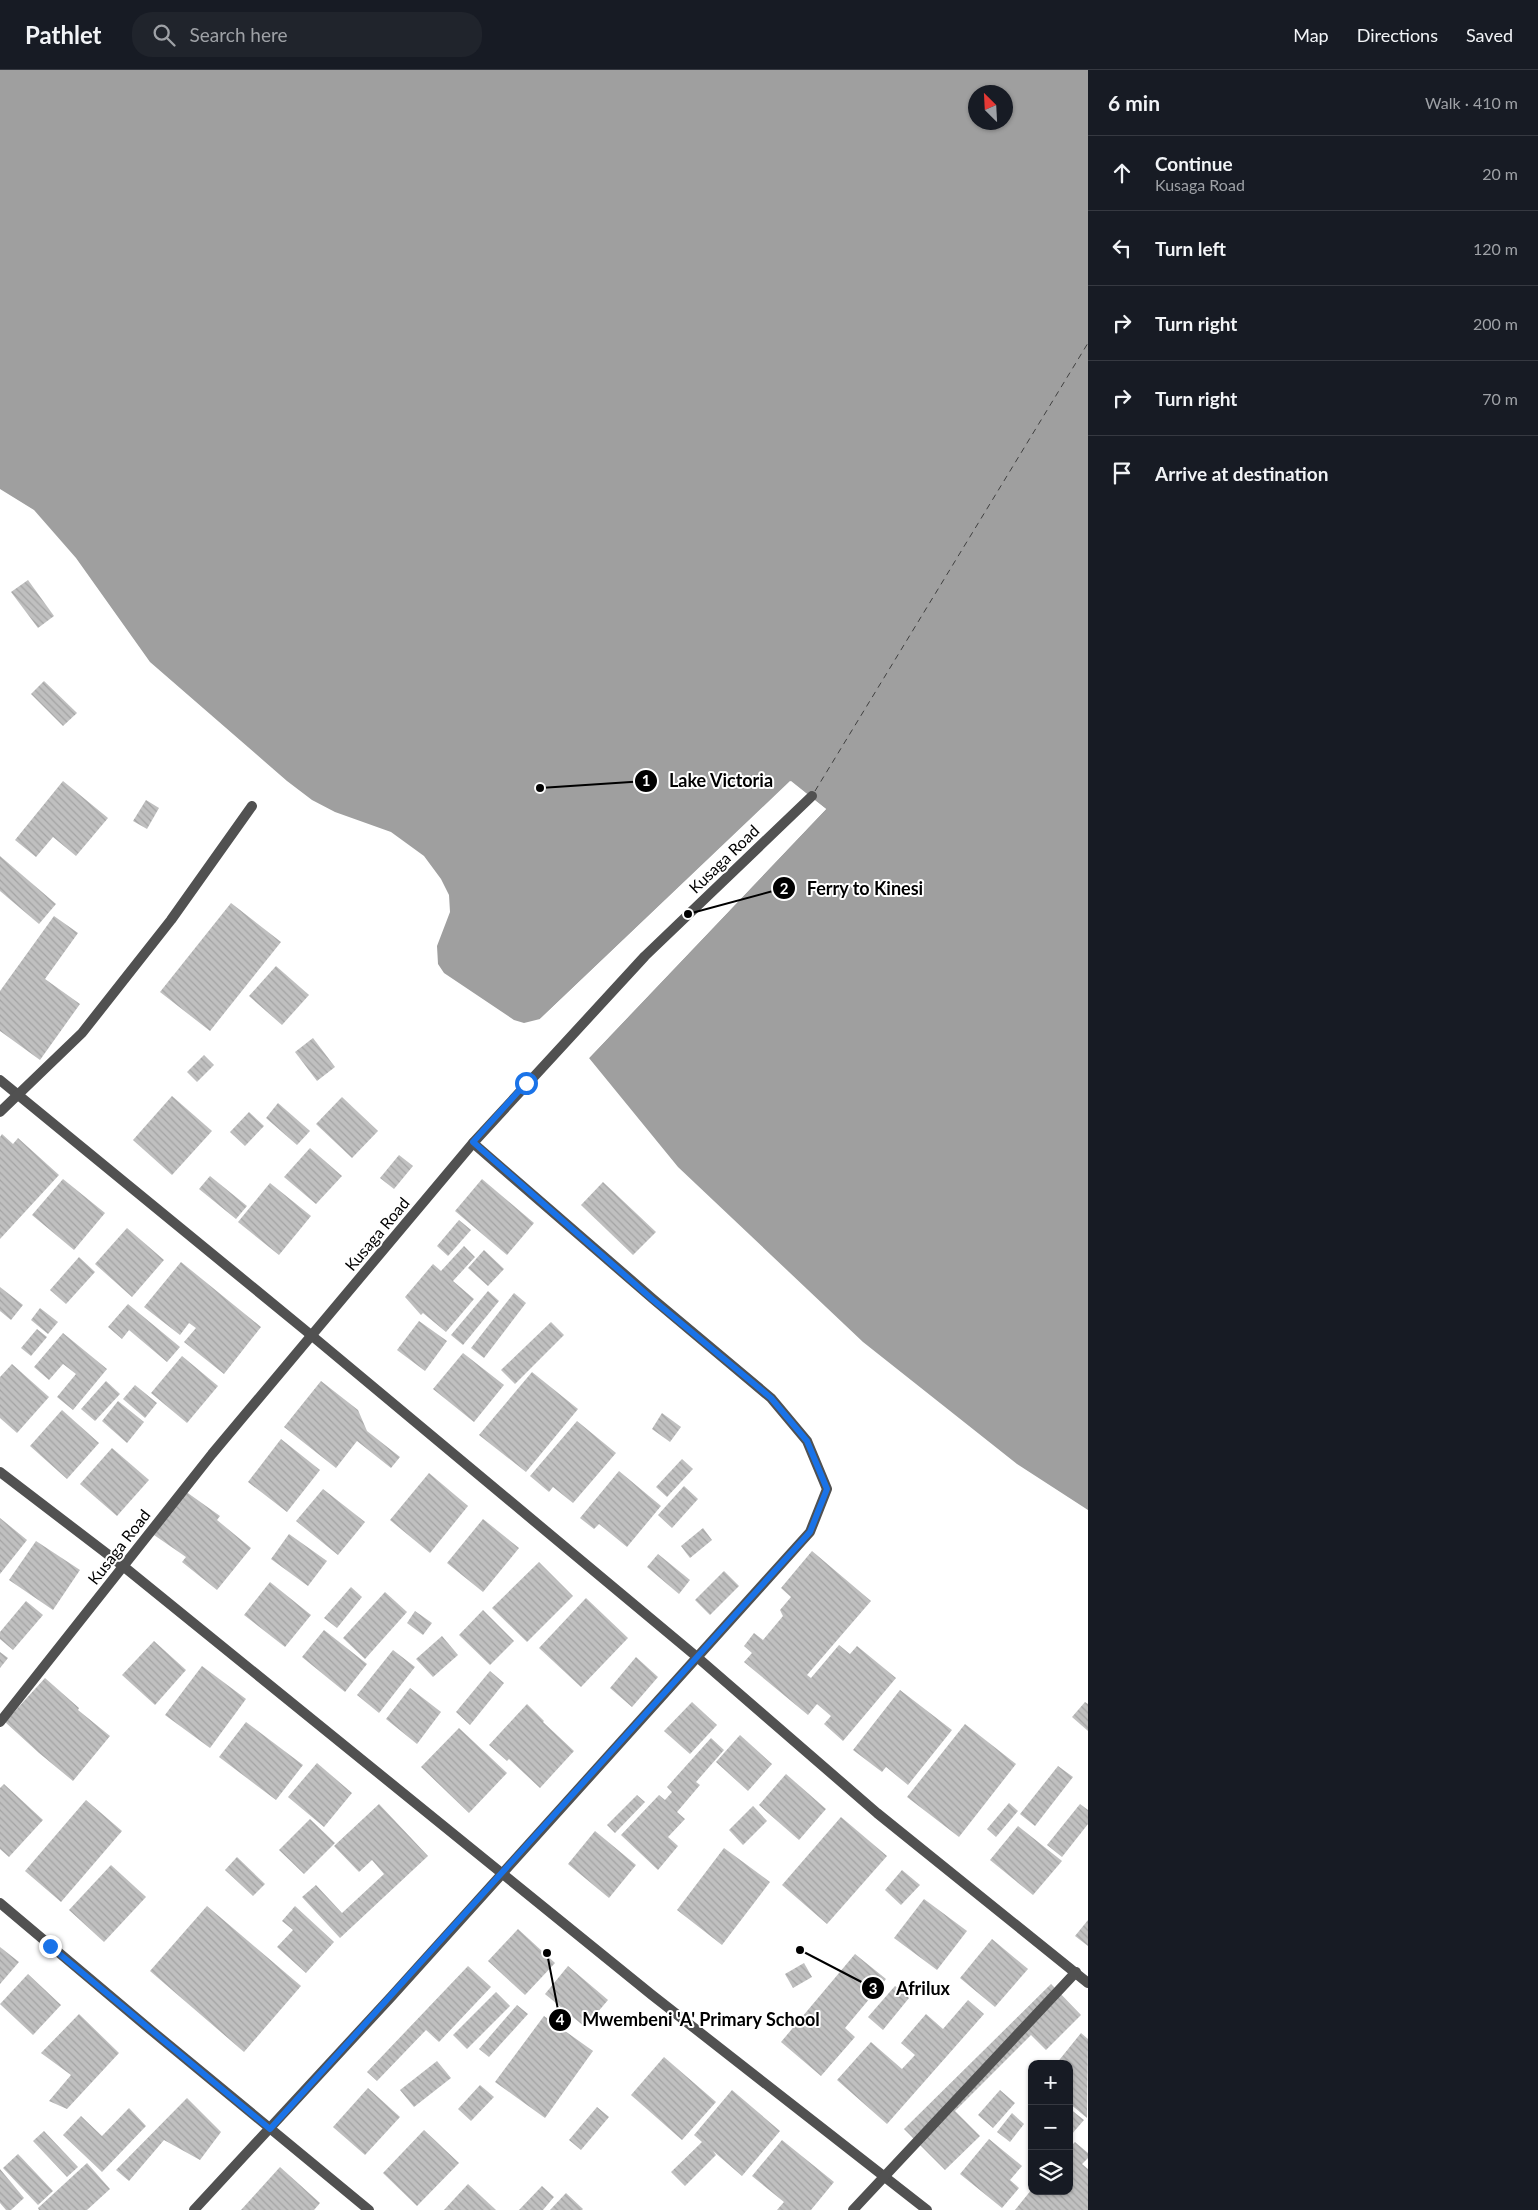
<!DOCTYPE html>
<html lang="en">
<head>
<meta charset="utf-8">
<style>
  body { margin:0; font-family:Lato,sans-serif; background:#20242c; color:#f1f3f6 }
  .controls { position:absolute; right:15px; bottom:15px; display:grid; overflow:hidden; border-radius:10px; box-shadow:0 1px 4px #0004 }
  .controls button { width:45px; height:45px; display:grid; place-items:center; padding:0; border:0; border-bottom:1px solid #363941; background:#171b24; color:#f1f3f6; font:25px sans-serif }
  .compass { position:absolute; left:968px; top:15px; width:45px; height:45px; border-radius:50%; background:#171b24; box-shadow:0 1px 4px #0004; rotate:336deg }
  .stop { position:absolute; width:15px; height:15px; margin:-11px; border:4px solid #1a73e8; border-radius:50%; background:#fff }
  .stop.end { background:#1a73e8; border-color:#fff; box-shadow:0 1px 5px #0008 }
  .list { margin:0; padding:0; list-style:none }
  h2 { display:flex; justify-content:space-between; align-items:center; height:65px; margin:0; padding:0 20px; font-size:21px }
  h2 small { font-size:16px; font-weight:400; color:#9ea1a6 }
  .list li { display:grid; grid-template-columns:32px 1fr auto; gap:15px; align-items:center; box-sizing:border-box; height:75px; padding:0 20px; border-top:1px solid #363941 }
  .list b { display:block; font-size:19px; white-space:nowrap }
  .list p { margin:0; font-size:16px; white-space:nowrap; color:#9ea1a6 }
  .list em { font-size:16px; font-style:normal; color:#9ea1a6 }
  .icon { flex:none; width:28px; height:28px; fill:none; stroke:currentColor; stroke-width:2; stroke-linecap:round; stroke-linejoin:round }
  .map { position:relative; flex:none; width:1088px; height:2140px; overflow:hidden }
  header { display:flex; align-items:center; gap:30px; box-sizing:border-box; height:70px; padding:0 25px; background:#171b24; border-bottom:1px solid #363941 }
  header strong { font-size:24px }
  nav { display:flex; gap:28px; margin-inline-start:auto; font-size:18px }
  .search { width:350px; height:45px; background:#20242c; display:flex; align-items:center; gap:12px; box-sizing:border-box; padding:0 18px; border-radius:20px; color:#9ea1a6; font-size:19px }
  main { display:flex }
  aside { flex:1; background:#171b24 }
  .map>svg:first-child { display:block }
  .water { fill:#9f9f9f; fill-rule:evenodd }
  .pier { fill:#fff }
  .lines { fill:none; stroke-linecap:round; stroke-linejoin:round }
  .ferry { stroke:#404040; stroke-width:1; stroke-dasharray:6 5; stroke-linecap:butt }
  .building { fill:url(#building-back-hatch) }
  .minor { stroke:#515151; stroke-width:10 }
  .route { stroke:#1a73e8; stroke-width:6 }
  .labels { text-anchor:middle; stroke-width:4; stroke-linejoin:round; paint-order:stroke }
  .street-label { font-size:16px; fill:#000; stroke:#fff }
  .leader { fill:none; stroke:#000; stroke-width:2 }
  .callout-dot { fill:#000; stroke:#fff; stroke-width:2 }
  .mark-label { font-size:15px; text-anchor:middle; font-weight:bold; fill:#fff }
  .callout-label { font-size:18px; text-anchor:middle; font-weight:bold; fill:#000; stroke:#fff; stroke-width:4; stroke-linejoin:round; paint-order:stroke }
</style>
</head>
<body>
<header>
<strong>Pathlet</strong>
<div class="search"><svg class="icon" aria-label="search" viewBox="0 0 24 24"><circle cx="10" cy="10" r="6"/><path d="M15 15l6 6"/></svg>Search here</div>
<nav><a>Map</a><a>Directions</a><a>Saved</a></nav>
</header>
<main>
<div class="map">
<svg width="1088" height="2140" viewBox="0 0 1088 2140">
  <defs>
    <pattern id="building-back-hatch" width="6" height="6" patternUnits="userSpaceOnUse" patternTransform="scale(1.25)"><rect width="6" height="6" fill="#c0c0c0"/><path d="M-1 5l2 2M0 0l6 6M5-1l2 2" fill="none" stroke="#a3a3a3"/></pattern>
  </defs>
  <rect width="100%" height="100%" fill="#fff"/>
  <path class="water" d="M0 0H1088V1440L1017 1394 863 1272 678 1097 589 988 826 739 790 711 540 949 524 953 514 950 444 903 438 894 437 876 450 842 449 825 441 809 424 786 391 762 335 742 312 730 287 711 150 592 76 488 34 440 0 419ZM976 22H1006V52H976Z"/>
  <path class="pier" d="M791 711 826 739 589 988 587 986 822 739 810 728 791 714 542 950 540 949Z"/>
  <g class="lines">
    <path class="ferry" d="M815 721 1088 273"/>
  </g>
  <g class="building">
    <path d="M28 510 54 546 38 558 11 522Z"/>
    <path d="M44 611 77 643 63 656 31 624Z"/>
    <path d="M63 711 108 748 76 786 53 767 36 787 15 770Z"/>
    <path d="M146 730 159 738 147 759 133 751Z"/>
    <path d="M0 786 56 834 39 854 0 821Z"/>
    <path d="M231 833 281 872 210 961 160 922Z"/>
    <path d="M54 846 78 863 45 909 80 934 40 990 0 961V921Z"/>
    <path d="M276 896 309 925 282 955 249 926Z"/>
    <path d="M313 968 335 997 317 1011 295 982Z"/>
    <path d="M204 985 214 995 197 1012 187 1002Z"/>
    <path d="M172 1026 212 1061 172 1105 133 1070Z"/>
    <path d="M342 1027 378 1061 352 1088 316 1054Z"/>
    <path d="M278 1033 310 1061 297 1075 266 1048Z"/>
    <path d="M249 1042 264 1056 245 1076 230 1062Z"/>
    <path d="M2 1064 13 1074 18 1068 59 1105 0 1169V1067Z"/>
    <path d="M310 1078 342 1106 316 1134 284 1107Z"/>
    <path d="M399 1085 413 1096 394 1119 380 1108Z"/>
    <path d="M210 1106 247 1136 236 1149 199 1119Z"/>
    <path d="M63 1109 105 1143 74 1180 32 1145Z"/>
    <path d="M482 1109 534 1153 507 1185 455 1141Z"/>
    <path d="M603 1112 656 1162 633 1185 581 1135Z"/>
    <path d="M270 1113 311 1146 279 1185 238 1152Z"/>
    <path d="M459 1150 471 1160 448 1186 437 1176Z"/>
    <path d="M127 1158 164 1190 132 1227 95 1194Z"/>
    <path d="M464 1176 475 1187 453 1211 474 1229 446 1262 423 1243 421 1245 405 1227 433 1194 441 1201Z"/>
    <path d="M484 1180 504 1199 488 1216 468 1198Z"/>
    <path d="M79 1187 95 1202 66 1234 50 1220Z"/>
    <path d="M181 1192 261 1257 224 1304 184 1272 196 1258 189 1253 180 1265 144 1237Z"/>
    <path d="M0 1217 23 1235 11 1250 0 1241Z"/>
    <path d="M488 1221 499 1231 463 1275 451 1265Z"/>
    <path d="M514 1223 526 1233 484 1288 471 1278Z"/>
    <path d="M128 1234 180 1277 167 1292 129 1260 122 1269 108 1257Z"/>
    <path d="M40 1238 58 1252 48 1264 31 1250Z"/>
    <path d="M419 1251 447 1271 425 1301 397 1280Z"/>
    <path d="M551 1252 564 1265 515 1314 501 1300Z"/>
    <path d="M37 1259 47 1267 31 1286 21 1278Z"/>
    <path d="M63 1263 107 1299 73 1340 57 1327 76 1304 63 1294 49 1310 34 1297Z"/>
    <path d="M463 1283 504 1315 474 1352 433 1319Z"/>
    <path d="M182 1286 218 1316 187 1353 151 1323Z"/>
    <path d="M12 1294 49 1327 17 1363 0 1348V1307Z"/>
    <path d="M532 1302 578 1339 526 1402 479 1365Z"/>
    <path d="M106 1311 120 1324 95 1351 81 1339Z"/>
    <path d="M321 1311 358 1340 367 1361 400 1387 391 1398 357 1371 336 1398 284 1357Z"/>
    <path d="M135 1315 157 1333 145 1348 123 1329Z"/>
    <path d="M118 1331 144 1352 127 1373 102 1351Z"/>
    <path d="M62 1340 99 1373 67 1409 30 1376Z"/>
    <path d="M662 1343 681 1357 670 1372 652 1359Z"/>
    <path d="M577 1351 616 1383 573 1433 553 1417 549 1422 530 1406Z"/>
    <path d="M281 1369 320 1400 287 1442 248 1412Z"/>
    <path d="M112 1378 149 1410 117 1446 80 1414Z"/>
    <path d="M682 1389 693 1399 667 1427 656 1417Z"/>
    <path d="M619 1401 661 1436 627 1477 599 1454 594 1459 580 1448Z"/>
    <path d="M429 1403 468 1436 430 1483 390 1450Z"/>
    <path d="M684 1416 698 1429 672 1458 658 1445Z"/>
    <path d="M323 1419 365 1452 338 1485 296 1451Z"/>
    <path d="M185 1421 220 1446 217 1450 251 1478 217 1520 182 1492 186 1487 154 1465Z"/>
    <path d="M0 1448 27 1470 0 1504Z"/>
    <path d="M483 1449 519 1478 483 1522 447 1493Z"/>
    <path d="M703 1458 712 1470 690 1488 681 1476Z"/>
    <path d="M289 1464 327 1491 308 1516 271 1489Z"/>
    <path d="M36 1471 80 1500 53 1540 9 1510Z"/>
    <path d="M812 1481 871 1531 807 1605 811 1608 839 1575 850 1584 857 1576 896 1608 843 1671 824 1654 831 1646 817 1634 808 1645 744 1592 752 1583 744 1576 754 1563 763 1570 783 1546 780 1540 791 1527 781 1518Z"/>
    <path d="M658 1484 690 1510 679 1524 647 1497Z"/>
    <path d="M539 1492 573 1526 527 1572 492 1538Z"/>
    <path d="M724 1501 739 1516 710 1545 695 1530Z"/>
    <path d="M270 1512 311 1545 285 1577 244 1545Z"/>
    <path d="M351 1517 362 1527 337 1558 324 1548Z"/>
    <path d="M385 1522 407 1542 365 1589 343 1568Z"/>
    <path d="M586 1528 628 1568 581 1617 539 1578Z"/>
    <path d="M26 1531 43 1545 13 1580 0 1569V1562Z"/>
    <path d="M483 1540 514 1571 490 1595 459 1565Z"/>
    <path d="M415 1541 432 1553 423 1565 407 1553Z"/>
    <path d="M324 1560 367 1594 345 1622 302 1587Z"/>
    <path d="M442 1566 458 1585 433 1607 416 1589Z"/>
    <path d="M154 1571 186 1600 155 1635 122 1605Z"/>
    <path d="M393 1580 415 1597 379 1643 357 1625Z"/>
    <path d="M0 1582 8 1588 0 1598Z"/>
    <path d="M636 1587 658 1607 632 1637 610 1618Z"/>
    <path d="M202 1596 246 1629 210 1678 165 1645Z"/>
    <path d="M490 1601 504 1613 470 1655 456 1642Z"/>
    <path d="M45 1608 79 1638 78 1640 110 1666 73 1711 39 1683 5 1652Z"/>
    <path d="M410 1618 441 1642 417 1674 386 1649Z"/>
    <path d="M900 1620 952 1660 908 1715 886 1697 882 1702 853 1680Z"/>
    <path d="M692 1632 717 1655 690 1684 664 1661Z"/>
    <path d="M1085 1632 1088 1634V1661L1072 1647Z"/>
    <path d="M527 1634 544 1651 543 1652 574 1681 540 1718 509 1689 507 1691 489 1675Z"/>
    <path d="M246 1652 303 1695 276 1730 219 1687Z"/>
    <path d="M965 1654 1016 1694 959 1767 907 1727Z"/>
    <path d="M459 1658 507 1703 469 1743 421 1697Z"/>
    <path d="M740 1665 772 1694 748 1721 716 1692Z"/>
    <path d="M711 1668 724 1680 696 1712 700 1715 677 1742 685 1749 668 1767 678 1776 658 1800 621 1765 659 1725 665 1730 672 1722 667 1717Z"/>
    <path d="M317 1693 352 1723 324 1757 288 1727Z"/>
    <path d="M1058 1696 1073 1707 1035 1756 1020 1744Z"/>
    <path d="M786 1704 826 1739 799 1770 759 1735Z"/>
    <path d="M4 1714 43 1750 9 1787 0 1779V1718Z"/>
    <path d="M637 1725 645 1732 615 1763 607 1755Z"/>
    <path d="M86 1730 122 1761 61 1832 25 1801Z"/>
    <path d="M1009 1733 1018 1741 996 1767 987 1759Z"/>
    <path d="M379 1734 428 1786 340 1868 302 1827 316 1815 342 1843 384 1804 372 1790 359 1802 334 1776Z"/>
    <path d="M1080 1734 1088 1740V1754L1062 1787 1047 1775Z"/>
    <path d="M753 1736 767 1751 743 1775 729 1760Z"/>
    <path d="M841 1747 887 1786 827 1854 782 1815Z"/>
    <path d="M310 1749 335 1773 304 1804 279 1780Z"/>
    <path d="M1018 1756 1062 1791 1033 1825 990 1790Z"/>
    <path d="M595 1761 636 1795 609 1828 568 1794Z"/>
    <path d="M724 1778 770 1812 722 1875 677 1840Z"/>
    <path d="M237 1787 265 1814 253 1826 225 1800Z"/>
    <path d="M111 1795 146 1827 104 1872 69 1840Z"/>
    <path d="M902 1800 920 1815 901 1835 885 1820Z"/>
    <path d="M924 1829 967 1861 937 1900 894 1868Z"/>
    <path d="M207 1836 301 1916 244 1982 150 1901Z"/>
    <path d="M295 1836 334 1872 306 1903 277 1877 293 1860 282 1851Z"/>
    <path d="M1088 1850V1876L1075 1866Z"/>
    <path d="M518 1859 555 1893 525 1925 488 1891Z"/>
    <path d="M992 1869 1028 1899 995 1937 960 1908Z"/>
    <path d="M0 1877 19 1892 0 1914Z"/>
    <path d="M855 1884 886 1909 845 1958 855 1967 821 2006 781 1972Z"/>
    <path d="M804 1893 812 1907 793 1918 785 1904Z"/>
    <path d="M468 1896 491 1917 439 1972 426 1960 377 2011 367 2002Z"/>
    <path d="M568 1896 608 1930 585 1957 545 1924Z"/>
    <path d="M28 1904 61 1935 33 1965 0 1934Z"/>
    <path d="M1051 1914 1081 1945 1046 1980 1031 1965 955 2041 980 2066 945 2100 904 2059Z"/>
    <path d="M895 1916 909 1928 883 1960 868 1947Z"/>
    <path d="M496 1922 510 1936 467 1979 453 1965Z"/>
    <path d="M968 1930 984 1944 887 2054 837 2010 871 1972 902 1999 915 1985 901 1973 926 1944 943 1959Z"/>
    <path d="M517 1935 528 1944 489 1987 479 1979Z"/>
    <path d="M79 1944 119 1983 67 2039 49 2031 71 2005 41 1983Z"/>
    <path d="M544 1946 593 1981 545 2048 495 2012Z"/>
    <path d="M1081 1963 1088 1969 1087 2048 1069 2033V1994H1056Z"/>
    <path d="M664 1987 716 2032 682 2070 631 2025Z"/>
    <path d="M437 1991 451 2008 414 2037 400 2020Z"/>
    <path d="M480 2015 494 2027 471 2051 458 2039Z"/>
    <path d="M368 2018 400 2047 365 2085 333 2057Z"/>
    <path d="M732 2020 780 2061 742 2106 713 2081 716 2085 685 2116 671 2102 702 2072 694 2065Z"/>
    <path d="M1000 2020 1015 2033 993 2058 978 2045Z"/>
    <path d="M187 2028 221 2062 200 2090 164 2070 129 2111 116 2100Z"/>
    <path d="M597 2037 609 2047 581 2080 569 2070Z"/>
    <path d="M129 2038 146 2056 102 2102 63 2065 81 2046 102 2066Z"/>
    <path d="M1069 2038 1084 2050 1071 2065 1069 2064Z"/>
    <path d="M1012 2043 1024 2054 1010 2072 997 2062Z"/>
    <path d="M424 2060 459 2093 417 2136 383 2103Z"/>
    <path d="M44 2061 78 2097 67 2107 33 2071Z"/>
    <path d="M989 2069 1022 2096 1010 2110 1019 2118 1002 2138 960 2104Z"/>
    <path d="M782 2070 834 2112 811 2140H777L784 2132 752 2106Z"/>
    <path d="M1075 2072 1088 2083V2088L1082 2094 1088 2099V2140H1015L1032 2119V2121H1055L1058 2124 1060 2121H1069V2078Z"/>
    <path d="M18 2084 53 2121 38 2135 3 2098Z"/>
    <path d="M87 2093 110 2119 87 2140H39L38 2138Z"/>
    <path d="M280 2097 320 2133 314 2140H241Z"/>
    <path d="M0 2099 24 2128 11 2140H6L0 2133Z"/>
    <path d="M468 2114 496 2140H444Z"/>
    <path d="M542 2116 554 2127 543 2140H519Z"/>
    <path d="M566 2123 583 2139 582 2140H550Z"/>
  </g>
  <g class="lines">
    <g class="minor">
      <path d="M0 1010 311 1265 697 1587 877 1743 1088 1913"/>
      <path d="M0 1042 82 963 171 850 252 736"/>
      <path d="M0 1402 123 1496 652 1925 927 2140"/>
      <path d="M0 1652 212 1384 473 1073 645 886 812 726"/>
      <path d="M0 1833 152 1961 369 2140"/>
      <path d="M194 2140 391 1927 810 1462 827 1419 807 1371 771 1328 653 1229 473 1073"/>
      <path d="M853 2140 1076 1902"/>
    </g>
  </g>
  <g class="lines">
    <path class="route" d="M50 1876 270 2059 810 1462 827 1419 807 1371 771 1328 652 1229 473 1072 526 1013"/>
  </g>
  <g class="labels">
    <g class="street-label">
      <text transform="translate(724 789) rotate(-44)" y="6">Kusaga Road</text>
      <text transform="translate(377 1164) rotate(-50)" y="6">Kusaga Road</text>
      <text transform="translate(119 1477) rotate(-52)" y="6">Kusaga Road</text>
    </g>
  </g>
  <path class="leader" d="M540 718L646 711M688 844L784 818M800 1880L873 1918M547 1883L560 1950"/>
  <g class="callout-dot">
    <circle cx="540" cy="718" r="5"/>
    <circle cx="688" cy="844" r="5"/>
    <circle cx="800" cy="1880" r="5"/>
    <circle cx="547" cy="1883" r="5"/>
    <circle cx="646" cy="711" r="12"/>
    <circle cx="784" cy="818" r="12"/>
    <circle cx="873" cy="1918" r="12"/>
    <circle cx="560" cy="1950" r="12"/>
  </g>
  <g class="mark-label">
    <text x="646" y="716">1</text>
    <text x="784" y="824">2</text>
    <text x="873" y="1924">3</text>
    <text x="560" y="1955">4</text>
  </g>
  <g class="callout-label">
    <text x="721" y="717">Lake Victoria</text>
    <text x="865" y="825">Ferry to Kinesi</text>
    <text x="923" y="1925">Afrilux</text>
    <text x="701" y="1956">Mwembeni 'A' Primary School</text>
  </g>
</svg>
<div class="controls">
<button>+</button>
<button>−</button>
<button><svg class="icon" aria-label="layers" viewBox="0 0 24 24"><path d="M12 4l9 5-9 5-9-5zM3 14l9 5 9-5"/></svg></button>
</div>
<svg class="compass" viewBox="-18 -18 36 36"><path d="M0-13l5 13h-10z" fill="#e53935"/><path d="M0 13l5-13h-10z" fill="#9ea1a6"/></svg>
<div class="stop" style="left:526px;top:1013px"></div>
<div class="stop end" style="left:50px;top:1876px"></div>
</div>
<aside>
<h2>6 min<small>Walk · 410 m</small></h2>
<ul class="list">
<li><svg class="icon" aria-label="ahead" viewBox="0 0 24 24"><path d="M12 20V5M6 11l6-6 6 6"/></svg><div><b>Continue</b><p>Kusaga Road</p></div><em>20 m</em></li>
<li><svg class="icon" aria-label="left" viewBox="0 0 24 24"><path d="M17 20v-9H6M10 6l-5 5 5 5"/></svg><div><b>Turn left</b></div><em>120 m</em></li>
<li><svg class="icon" aria-label="right" viewBox="0 0 24 24"><path d="M7 20v-9h11M14 6l5 5-5 5"/></svg><div><b>Turn right</b></div><em>200 m</em></li>
<li><svg class="icon" aria-label="right" viewBox="0 0 24 24"><path d="M7 20v-9h11M14 6l5 5-5 5"/></svg><div><b>Turn right</b></div><em>70 m</em></li>
<li><svg class="icon" aria-label="arrive" viewBox="0 0 24 24"><path d="M6 21V4h12l-3 4 3 4H6"/></svg><div><b>Arrive at destination</b></div></li>
</ul>
</aside>
</main>
</body>
</html>
